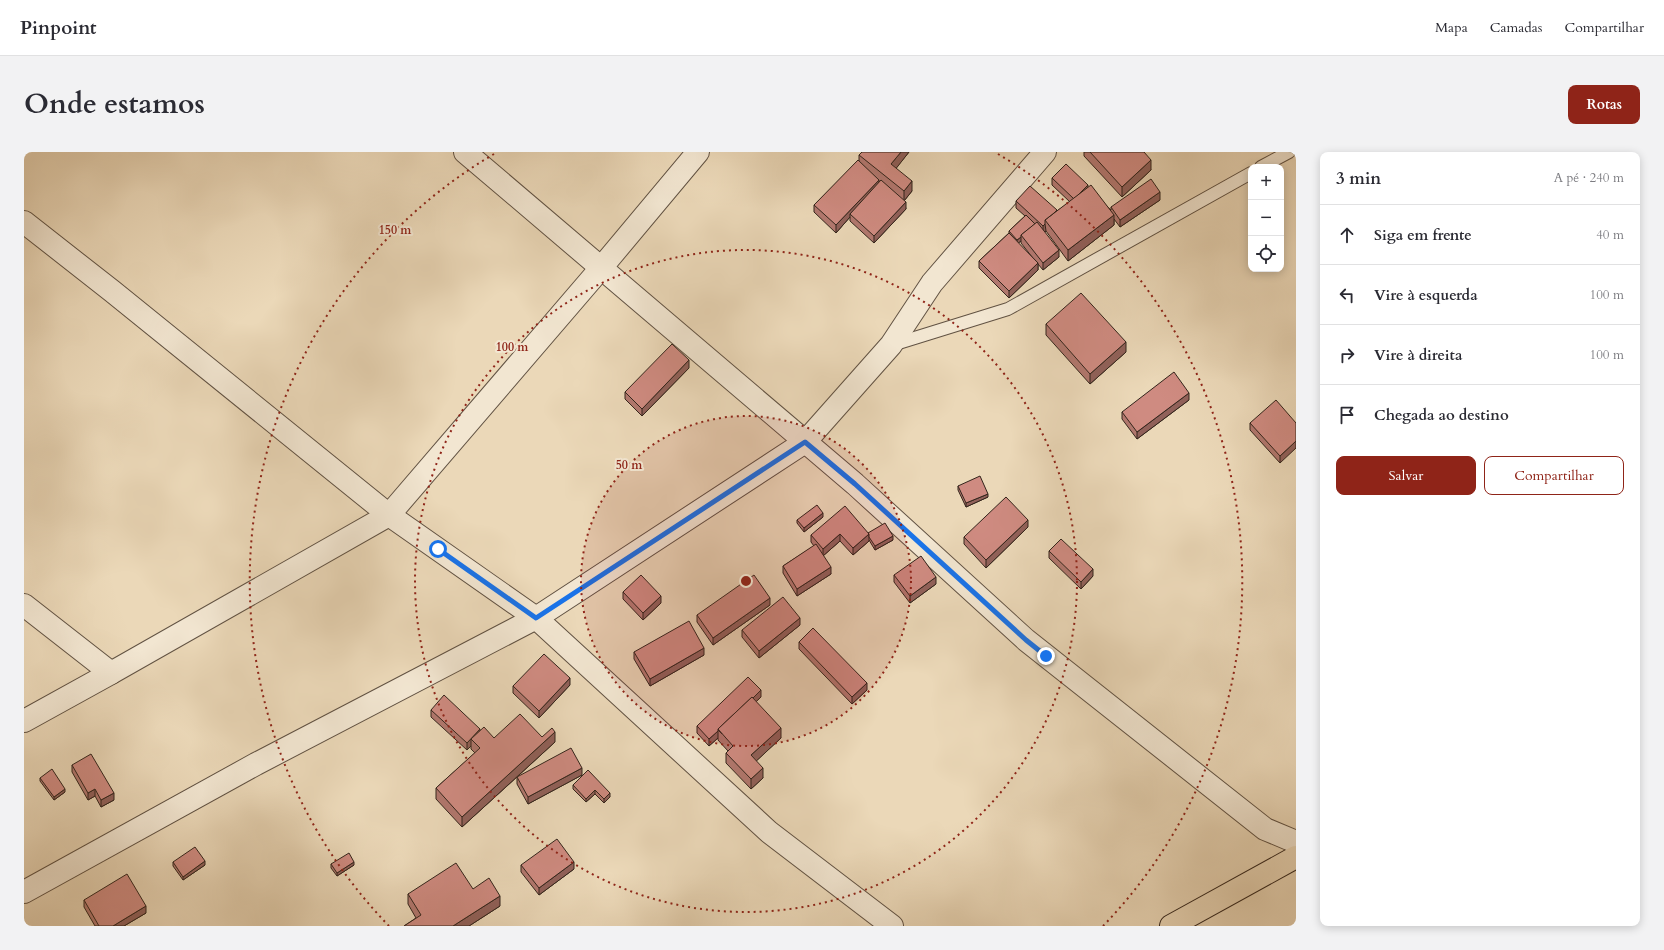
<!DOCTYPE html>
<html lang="pt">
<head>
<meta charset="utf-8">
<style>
  body { margin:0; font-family:Cardo,serif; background:#f2f2f3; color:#2b2b33 }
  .controls { position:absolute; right:12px; top:12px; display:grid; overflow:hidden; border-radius:8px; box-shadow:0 2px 10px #0003 }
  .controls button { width:36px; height:36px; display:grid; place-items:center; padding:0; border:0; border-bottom:1px solid #e1e1e2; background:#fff; color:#2b2b33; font:20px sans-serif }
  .stop { position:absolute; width:12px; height:12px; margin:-9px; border:3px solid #1a73e8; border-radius:50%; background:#fff }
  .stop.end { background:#1a73e8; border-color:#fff; box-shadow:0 1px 4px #0008 }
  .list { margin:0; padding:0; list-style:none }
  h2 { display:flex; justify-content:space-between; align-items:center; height:52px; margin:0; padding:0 16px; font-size:17px }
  h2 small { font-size:13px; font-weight:400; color:#7c7c81 }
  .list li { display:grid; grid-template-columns:26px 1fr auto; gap:12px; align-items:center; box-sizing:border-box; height:60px; padding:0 16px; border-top:1px solid #e1e1e2 }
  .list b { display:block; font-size:15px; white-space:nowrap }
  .list em { font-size:13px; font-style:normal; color:#7c7c81 }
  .actions { display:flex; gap:8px; padding:12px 16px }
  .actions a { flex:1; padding:9px 0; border:1px solid #8f2418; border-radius:8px; text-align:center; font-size:14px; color:#8f2418 }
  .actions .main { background:#8f2418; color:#fff }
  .icon { flex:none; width:22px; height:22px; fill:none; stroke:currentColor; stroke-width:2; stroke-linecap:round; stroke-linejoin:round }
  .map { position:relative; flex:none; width:1272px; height:774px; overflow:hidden; border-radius:8px }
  header { display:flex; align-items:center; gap:24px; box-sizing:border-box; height:56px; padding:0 20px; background:#fff; border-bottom:1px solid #e1e1e2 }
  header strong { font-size:19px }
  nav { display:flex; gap:22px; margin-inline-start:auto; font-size:14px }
  .intro { display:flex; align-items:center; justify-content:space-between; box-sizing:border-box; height:96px; padding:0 24px }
  h1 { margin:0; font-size:28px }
  .button { padding:10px 18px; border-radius:8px; background:#8f2418; color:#fff; font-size:14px; font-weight:700 }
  main { display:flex; gap:24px; padding:0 24px }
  aside { flex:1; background:#fff; border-radius:8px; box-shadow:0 2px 10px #0003 }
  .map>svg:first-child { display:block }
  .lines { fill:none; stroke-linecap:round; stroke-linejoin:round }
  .service-casing { stroke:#615243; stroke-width:14 }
  .minor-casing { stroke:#615243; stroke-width:24 }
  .primary-casing { stroke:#33251c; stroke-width:24 }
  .service { stroke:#f2e6d1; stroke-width:12 }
  .minor { stroke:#f2e6d1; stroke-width:22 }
  .primary { stroke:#ebd8b8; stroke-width:22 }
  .wall { fill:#b2786f; stroke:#33251c; fill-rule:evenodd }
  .shaded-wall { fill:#91615a; stroke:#33251c }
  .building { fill:#cf8b81; stroke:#33251c }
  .route { stroke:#1a73e8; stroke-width:5 }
  .ring { fill:none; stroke:#8f2418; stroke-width:2; stroke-dasharray:2 4 }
  .centre { fill:#8f2418; stroke:#f2e6d1; stroke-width:2 }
  .ring-label { font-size:12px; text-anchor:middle; font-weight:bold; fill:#8f2418; stroke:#f2e6d1; stroke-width:4; stroke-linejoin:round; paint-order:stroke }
</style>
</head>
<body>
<header>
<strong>Pinpoint</strong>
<nav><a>Mapa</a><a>Camadas</a><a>Compartilhar</a></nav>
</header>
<div class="intro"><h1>Onde estamos</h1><a class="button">Rotas</a></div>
<main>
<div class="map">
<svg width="1272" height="774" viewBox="0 0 1272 774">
  <rect width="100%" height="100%" fill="#ebd8b8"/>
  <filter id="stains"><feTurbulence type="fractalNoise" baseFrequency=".005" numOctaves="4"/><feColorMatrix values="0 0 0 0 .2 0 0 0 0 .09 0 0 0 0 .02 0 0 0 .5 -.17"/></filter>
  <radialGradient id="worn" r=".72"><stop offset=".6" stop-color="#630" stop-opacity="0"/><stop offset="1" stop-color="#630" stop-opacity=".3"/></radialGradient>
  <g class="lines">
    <g class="service-casing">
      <g id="service">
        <path d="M1237 15 1265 0"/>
        <path d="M868 193 984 157 1227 21"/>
      </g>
    </g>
    <g class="minor-casing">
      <g id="minor">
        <path d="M441 0 831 332 1002 488 1241 677 1272 690"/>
        <path d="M0 70 88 139 365 363 512 466 745 680 868 774"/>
        <path d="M0 453 87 521 365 363 577 116 674 0"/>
        <path d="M0 569 87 521"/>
        <path d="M0 740 232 612 512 466 781 290 867 193 908 131 1021 0"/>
      </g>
    </g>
    <g class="primary-casing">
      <path id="primary" d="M1147 774 1272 705"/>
    </g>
    <use href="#service" class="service"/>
    <use href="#minor" class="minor"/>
    <use href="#primary" class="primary"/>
  </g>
  <g class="wall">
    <path d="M838 0H885L872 16 888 39 880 49 882 57 850 91 826 69V65L812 81 790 60V53L835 9V3Z"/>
    <path d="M1060 0H1120L1127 18 1098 45 1060 4Z"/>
    <path d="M1028 26 1064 36 1087 58V55L1136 48 1096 75 1090 67V73L1044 109 1022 79 1020 80 1035 105 1019 118 1014 112V118L985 146 955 116V109L985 81V79L1001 64 992 56V49L1033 59 1046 50 1028 33ZM997 89V91L1012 110 994 91Z"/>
    <path d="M1022 172 1102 200 1066 232 1022 183Z"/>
    <path d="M665 216 618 264 601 247V240Z"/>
    <path d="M1165 248 1113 287 1098 267V260Z"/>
    <path d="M1226 271H1272L1256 311 1226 278Z"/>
    <path d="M934 334 964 345 942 355 934 338Z"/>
    <path d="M799 365 780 380 773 371V368Z"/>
    <path d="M1004 375 962 416 940 392V385Z"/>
    <path d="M844 381 869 388 851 398 845 388V389L829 403 816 389 799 404 807 422 773 444 759 421V414L790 394 787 390V383Z"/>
    <path d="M1025 399 1069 424 1057 437 1025 406Z"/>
    <path d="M870 423 912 432 886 451 870 430Z"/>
    <path d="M599 440 637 451 619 468 599 447Z"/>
    <path d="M746 453 689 493 673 470V463Z"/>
    <path d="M776 473 735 506 718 485V478Z"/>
    <path d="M775 490 843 538 828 552 775 497Z"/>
    <path d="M610 500 680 503 626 534 610 507Z"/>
    <path d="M546 533 515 566 489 541V534Z"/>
    <path d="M737 545 732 550 757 586 732 609 739 626 727 637 702 611V601L704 599 694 588V586L685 594 673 581V574Z"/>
    <path d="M407 558 456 579 470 586 518 585 531 590 493 625 558 623 504 652 493 632V625L438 675 412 647V636L451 601 447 597V594L443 598 407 565Z"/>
    <path d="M48 613 90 648 77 655 71 644 64 648 48 620Z"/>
    <path d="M564 618 586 645 580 651 571 642 562 650 549 637V633Z"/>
    <path d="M16 626 41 640 30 648 16 629Z"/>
    <path d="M149 710 181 713 159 728 149 714Z"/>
    <path d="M307 712 330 713 313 724 307 716Z"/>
    <path d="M497 713 550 717 515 743 497 720Z"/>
    <path d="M449 737 476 754 445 774H380L392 766 384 752V742Z"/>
    <path d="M60 748 122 761 100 774H71L60 755Z"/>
  </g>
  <g class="shaded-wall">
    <path d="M877 0H885L867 23V12Z"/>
    <path d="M1127 8V18L1098 45V35Z"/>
    <path d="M855 28V35L826 62V65L812 81V73Z"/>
    <path d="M888 29V39L880 49V39Z"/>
    <path d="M1064 33V40L1050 47Z"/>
    <path d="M1136 40V48L1096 75V68Z"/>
    <path d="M882 50V57L850 91V84Z"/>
    <path d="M1090 63V73L1044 109V98Z"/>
    <path d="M1021 72 1022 79 1019 81V74Z"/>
    <path d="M997 85V89L993 92V88Z"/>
    <path d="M1035 98V105L1019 118V111Z"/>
    <path d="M1014 111V118L985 146V139Z"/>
    <path d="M1102 190V200L1066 232V222Z"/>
    <path d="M665 208V216L618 264V257Z"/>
    <path d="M1165 241V248L1113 287V280Z"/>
    <path d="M1272 289V296L1256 311V304Z"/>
    <path d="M964 342V345L942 355V351Z"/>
    <path d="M799 361V365L780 380V376Z"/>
    <path d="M1004 368V375L962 416V408Z"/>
    <path d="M816 382V389L799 404V397Z"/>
    <path d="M845 382V389L829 403V396Z"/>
    <path d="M869 384V388L851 398V394Z"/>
    <path d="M807 415V422L773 444V437Z"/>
    <path d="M1069 417V424L1057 437V430Z"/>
    <path d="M912 425V432L886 451V444Z"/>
    <path d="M637 444V451L619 468V461Z"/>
    <path d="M746 446V453L689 493V486Z"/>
    <path d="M776 466V473L735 506V499Z"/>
    <path d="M680 496V503L626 534V527Z"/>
    <path d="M546 526V533L515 566V559Z"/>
    <path d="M843 531V538L828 552V545Z"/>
    <path d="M737 538V545L698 582 694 578Z"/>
    <path d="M757 576V586L727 614V603Z"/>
    <path d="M456 577V584L447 587V594L443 598V591Z"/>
    <path d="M694 579V586L685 594V587Z"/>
    <path d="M531 580V590L438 675V665Z"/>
    <path d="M558 616V623L504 652V645Z"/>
    <path d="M739 616V626L727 637V627Z"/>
    <path d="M41 637V640L30 648V645Z"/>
    <path d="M71 637V644L64 648V641Z"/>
    <path d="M571 638V642L562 650V647Z"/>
    <path d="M90 641V648L77 655V648Z"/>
    <path d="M586 641V645L580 651V647Z"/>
    <path d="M181 709V713L159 728V725Z"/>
    <path d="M330 710V713L313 724V721Z"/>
    <path d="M550 710V717L515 743V736Z"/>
    <path d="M476 744V754L445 774H429Z"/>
    <path d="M122 754V761L100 774H89Z"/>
  </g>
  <g class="building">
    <path d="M838 0H877L867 12 888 29 880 39 835 3Z"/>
    <path d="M1066 0H1120L1127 8 1098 35Z"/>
    <path d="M834 8 855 28 812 73 790 53Z"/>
    <path d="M1042 12 1064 33 1050 47 1028 26Z"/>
    <path d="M1127 27 1136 40 1096 68 1087 55Z"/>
    <path d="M857 28 882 50 850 84 826 62Z"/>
    <path d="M1067 33 1090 63 1044 98 1021 68Z"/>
    <path d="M1006 34 1033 58 1030 61 1021 68V72L1019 74 992 49Z"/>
    <path d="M1002 63 1011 72 997 83V85L993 88 985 79Z"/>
    <path d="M1013 70 1035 98 1019 111 997 83Z"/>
    <path d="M985 81 1014 111 985 139 955 109Z"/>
    <path d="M1057 141 1102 190 1066 222 1022 172Z"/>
    <path d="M648 192 665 208 618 257 601 240Z"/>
    <path d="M1150 220 1165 241 1113 280 1098 260Z"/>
    <path d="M1252 248 1272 271V289L1256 304 1226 271Z"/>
    <path d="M956 324 964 342 942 351 934 334Z"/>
    <path d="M982 345 1004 368 962 408 940 385Z"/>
    <path d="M793 353 799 361 780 376 773 368Z"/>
    <path d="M821 354 845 382 829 396 816 382 799 397 787 383Z"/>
    <path d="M861 371 869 384 851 394 845 385V382L844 381Z"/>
    <path d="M1037 387 1069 417 1057 430 1025 399Z"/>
    <path d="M792 392 807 415 773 437 759 414Z"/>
    <path d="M897 404 912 425 886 444 870 423Z"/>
    <path d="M617 423 637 444 619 461 599 440Z"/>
    <path d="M730 423 746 446 689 486 673 463Z"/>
    <path d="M759 445 776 466 735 499 718 478Z"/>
    <path d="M665 469 680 496 626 527 610 500Z"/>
    <path d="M789 476 843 531 828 545 775 490Z"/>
    <path d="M520 502 546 526 515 559 489 534Z"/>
    <path d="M724 525 737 538 729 546 728 545 694 577V579L685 587 673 574Z"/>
    <path d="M420 543 456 577 443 591 407 558Z"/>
    <path d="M728 545 757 576 727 603 739 616 727 627 702 601 709 594 694 577Z"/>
    <path d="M496 562 518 585 528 576 531 580 438 665 412 636 456 596 447 587 460 575 470 586Z"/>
    <path d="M547 596 558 616 504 645 493 625Z"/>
    <path d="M67 602 90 641 77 648 71 637 64 641 48 613Z"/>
    <path d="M28 617 41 637 30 645 16 626Z"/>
    <path d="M564 618 586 641 580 647 571 638 562 647 549 633Z"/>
    <path d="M533 687 550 710 515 736 497 713Z"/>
    <path d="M171 695 181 709 159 725 149 710Z"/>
    <path d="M325 701 330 710 313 721 307 712Z"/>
    <path d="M432 711 449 737 465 726 476 744 429 774H380L397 763 384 742Z"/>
    <path d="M103 722 122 754 89 774H75L60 748Z"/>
  </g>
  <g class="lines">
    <path class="route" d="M414 397 512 466 781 290 831 332 1002 488 1022 504"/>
  </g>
  <circle cx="722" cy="429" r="165" fill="#8f2418" fill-opacity=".12"/>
  <g class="ring">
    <circle cx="722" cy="429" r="165"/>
    <circle cx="722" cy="429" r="331"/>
    <path d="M365 774A496 496 0 0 1 470 2M974 2A496 496 0 0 1 1079 774"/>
  </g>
  <circle cx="722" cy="429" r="6" class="centre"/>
  <g class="ring-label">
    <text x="371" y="82">150 m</text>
    <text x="488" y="199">100 m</text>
    <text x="605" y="317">50 m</text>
  </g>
  <rect width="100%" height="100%" filter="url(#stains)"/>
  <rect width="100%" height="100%" fill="url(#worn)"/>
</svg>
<div class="controls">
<button>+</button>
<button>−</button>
<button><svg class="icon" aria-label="locate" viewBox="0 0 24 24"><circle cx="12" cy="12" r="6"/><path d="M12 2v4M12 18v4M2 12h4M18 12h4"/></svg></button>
</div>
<div class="stop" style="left:414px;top:397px"></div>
<div class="stop end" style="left:1022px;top:504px"></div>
</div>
<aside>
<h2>3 min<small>A pé · 240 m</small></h2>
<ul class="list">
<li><svg class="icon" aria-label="ahead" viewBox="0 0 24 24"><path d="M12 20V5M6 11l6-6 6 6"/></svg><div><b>Siga em frente</b></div><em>40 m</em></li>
<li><svg class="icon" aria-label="left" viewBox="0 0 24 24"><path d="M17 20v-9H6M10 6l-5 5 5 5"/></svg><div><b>Vire à esquerda</b></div><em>100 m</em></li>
<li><svg class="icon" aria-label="right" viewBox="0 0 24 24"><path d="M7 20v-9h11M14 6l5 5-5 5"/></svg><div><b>Vire à direita</b></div><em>100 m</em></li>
<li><svg class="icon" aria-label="arrive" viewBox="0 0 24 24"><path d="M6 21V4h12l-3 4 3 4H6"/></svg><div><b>Chegada ao destino</b></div></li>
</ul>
<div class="actions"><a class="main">Salvar</a><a>Compartilhar</a></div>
</aside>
</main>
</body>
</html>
